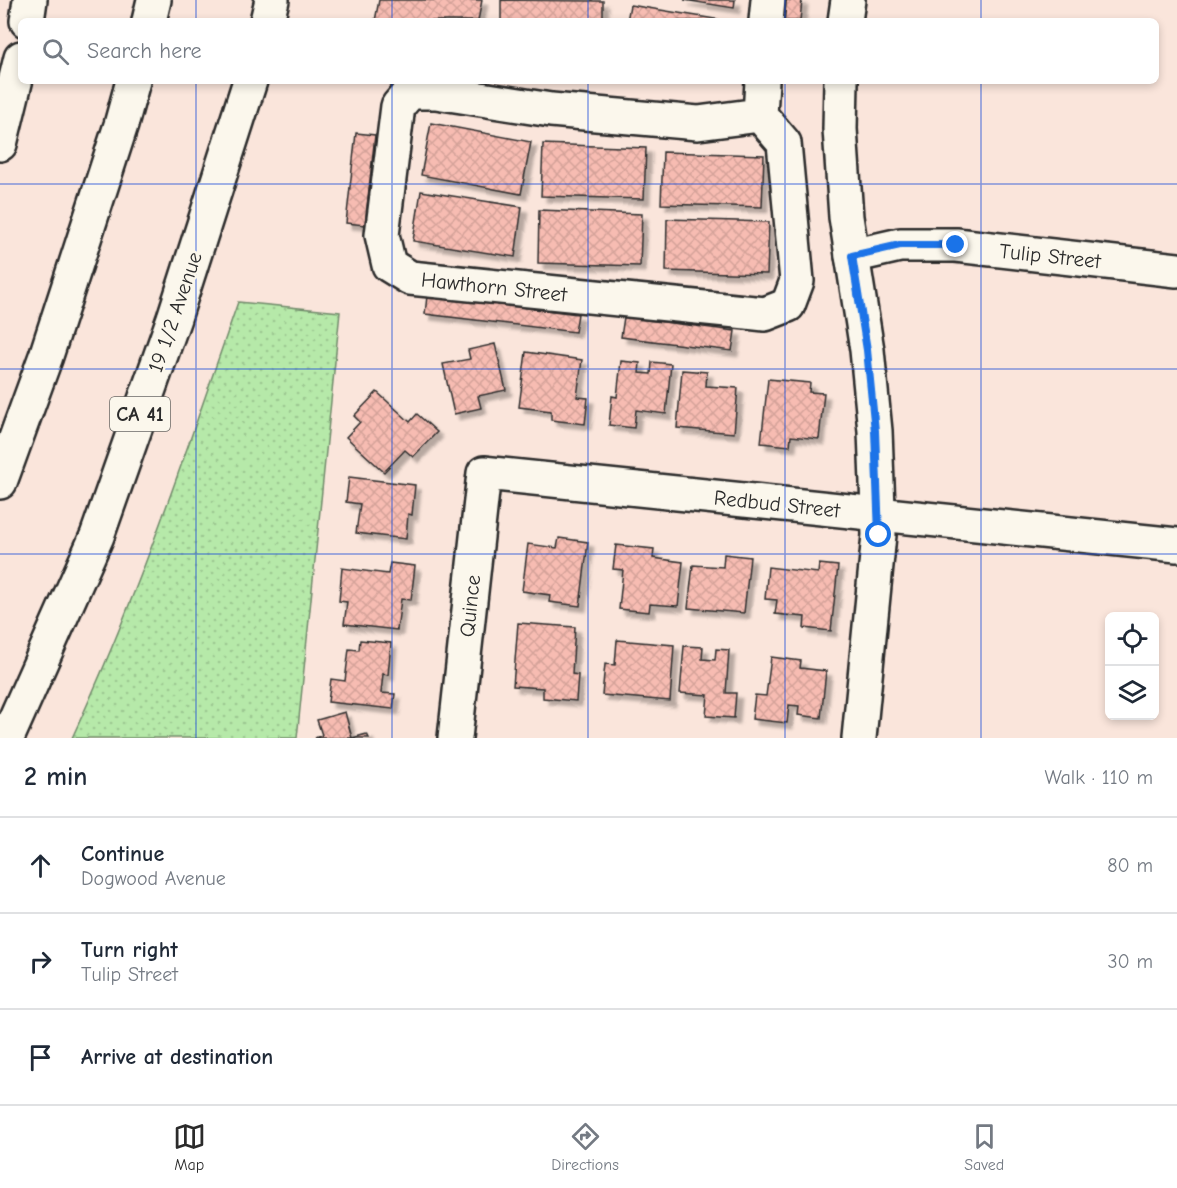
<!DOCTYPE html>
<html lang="en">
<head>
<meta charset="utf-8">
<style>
  body { margin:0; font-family:"Comic Neue",sans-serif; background:#f2f2f3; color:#1f2937 }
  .controls { position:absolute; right:18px; bottom:18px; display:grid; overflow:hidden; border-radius:9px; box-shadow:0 3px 9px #0003 }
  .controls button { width:54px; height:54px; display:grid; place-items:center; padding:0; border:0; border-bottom:2px solid #e0e1e3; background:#fff; color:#1f2937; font:30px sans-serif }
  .stop { position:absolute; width:18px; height:18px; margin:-14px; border:4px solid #1a73e8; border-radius:50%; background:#fff }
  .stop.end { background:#1a73e8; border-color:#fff; box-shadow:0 2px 6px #0008 }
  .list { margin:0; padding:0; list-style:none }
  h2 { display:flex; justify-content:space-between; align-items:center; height:78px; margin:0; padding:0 24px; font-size:26px }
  h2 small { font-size:20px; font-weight:400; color:#747a83 }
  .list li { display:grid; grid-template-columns:39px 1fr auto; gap:18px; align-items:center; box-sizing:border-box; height:96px; padding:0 24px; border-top:2px solid #e0e1e3 }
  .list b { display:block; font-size:22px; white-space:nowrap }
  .list p { margin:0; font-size:20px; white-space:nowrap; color:#747a83 }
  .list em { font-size:20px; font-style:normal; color:#747a83 }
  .icon { flex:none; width:33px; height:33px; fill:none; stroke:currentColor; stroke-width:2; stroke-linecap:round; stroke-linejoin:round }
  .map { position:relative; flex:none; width:1177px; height:738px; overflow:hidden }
  .search { position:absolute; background:#fff; box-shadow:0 3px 9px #0003; left:18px; right:18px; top:18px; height:66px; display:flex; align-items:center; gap:15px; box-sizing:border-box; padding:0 21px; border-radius:9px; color:#747a83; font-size:22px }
  .sheet { height:366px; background:#fff }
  nav { display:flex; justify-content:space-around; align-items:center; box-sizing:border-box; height:84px; border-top:2px solid #e0e1e3; background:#fff; font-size:16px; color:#747a83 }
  nav a { display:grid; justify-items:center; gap:3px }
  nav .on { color:#2b2b2b }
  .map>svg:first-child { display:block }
  .grass { fill:url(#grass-dots); stroke:#708a6a; stroke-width:1.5 }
  .building { fill:url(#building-cross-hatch); stroke:#2b2b2b; stroke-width:1.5; filter:url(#shadow) }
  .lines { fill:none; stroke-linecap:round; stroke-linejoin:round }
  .minor-casing { stroke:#2b2b2b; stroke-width:38 }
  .highway-casing { stroke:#2b2b2b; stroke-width:38 }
  .minor { stroke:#fbf7ec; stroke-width:33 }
  .highway { stroke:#fbf7ec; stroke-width:33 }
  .route { stroke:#1a73e8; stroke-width:8 }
  .grid { fill:none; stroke:#1d4ed8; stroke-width:1.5; stroke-opacity:0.55 }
  .labels { text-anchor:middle; stroke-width:5; stroke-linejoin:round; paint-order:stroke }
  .shield { fill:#fbf7ec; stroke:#696865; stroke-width:1.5 }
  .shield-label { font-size:20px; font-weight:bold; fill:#2b2b2b }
  .street-label { font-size:21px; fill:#2b2b2b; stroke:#fbf7ec }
</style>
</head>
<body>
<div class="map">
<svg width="1177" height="738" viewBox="0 0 1177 738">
  <defs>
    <pattern id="grass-dots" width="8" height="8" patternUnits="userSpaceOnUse" patternTransform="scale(1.5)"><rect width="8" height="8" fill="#b6e9a9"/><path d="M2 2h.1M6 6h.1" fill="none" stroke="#9dc892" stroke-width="1.8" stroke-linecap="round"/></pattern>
    <pattern id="building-cross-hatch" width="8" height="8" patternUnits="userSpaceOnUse" patternTransform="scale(1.5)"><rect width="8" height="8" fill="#f7bcb2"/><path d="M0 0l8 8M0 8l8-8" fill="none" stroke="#d4a299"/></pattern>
    <filter id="shadow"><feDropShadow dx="5.5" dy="5.5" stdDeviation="1.5" flood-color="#0004"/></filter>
  </defs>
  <rect width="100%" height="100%" fill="#fae5db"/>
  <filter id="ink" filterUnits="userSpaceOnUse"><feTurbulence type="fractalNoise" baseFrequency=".0167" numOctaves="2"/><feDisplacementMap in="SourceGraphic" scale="12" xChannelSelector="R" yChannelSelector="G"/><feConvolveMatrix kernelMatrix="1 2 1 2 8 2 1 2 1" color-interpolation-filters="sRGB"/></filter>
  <g filter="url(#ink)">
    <path class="grass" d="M238 302 340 312 297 738H72C138 597 187 449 238 302Z"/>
    <g class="building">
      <path d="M379 0H482L478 21H375Z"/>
      <path d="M501 0 603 1V21H501Z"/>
      <path d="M684 0H735L734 8Z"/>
      <path d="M783 0H802L800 21H781Z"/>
      <path d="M630 5 727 21H627Z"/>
      <path d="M431 123 531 142 521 194 421 175Z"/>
      <path d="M356 133 375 135 365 225 346 223Z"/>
      <path d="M543 144 646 148 644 199 541 196Z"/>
      <path d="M663 152 764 155 762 207 661 204Z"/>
      <path d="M421 191 522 207 515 257 413 241Z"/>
      <path d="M539 210 642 214 640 266 538 263Z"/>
      <path d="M667 219 769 222 767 274 666 271Z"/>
      <path d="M427 296 578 314 575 332 425 314Z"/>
      <path d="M624 317 735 331 732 351 621 337Z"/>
      <path d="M495 344 506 390 478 396 481 408 454 414 443 364 470 359 468 350Z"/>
      <path d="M526 352 582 360 577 397 588 398 585 424 551 420V411L519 407Z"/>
      <path d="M621 361 640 363 639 373 651 374 652 362 671 364 666 414 636 410 634 428 609 425 612 396 617 397Z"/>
      <path d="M682 370 707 372 706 386 738 388 734 433 677 428Z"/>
      <path d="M768 379 810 383 809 392 824 393 819 439 791 436 790 446 761 443Z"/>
      <path d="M377 392 410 422 417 414 437 432 413 457 405 450 384 472 346 437 360 422 354 416Z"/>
      <path d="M349 477 415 485 412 515 408 514 406 539 356 533 360 504 346 502Z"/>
      <path d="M559 538 588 542 580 606 549 602 550 595 522 591 528 544 557 548Z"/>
      <path d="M616 545 654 549 653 558 683 562 678 606 650 604 649 612 619 609 623 570 613 569Z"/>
      <path d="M724 554 750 557 744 613 688 608 693 565 723 567Z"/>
      <path d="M390 563 415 566 411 600 401 599 397 630 344 624 347 602 339 601 342 568 388 574Z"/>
      <path d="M819 564 838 566 831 631 804 628 805 617 775 614 777 600 765 599 768 567 818 573Z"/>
      <path d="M518 623 575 627 572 674 578 675 576 701 543 698V688L513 686Z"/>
      <path d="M360 640 391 643 388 675 383 674 381 693 395 694 393 709 328 702 331 679 345 681 349 649 359 650Z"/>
      <path d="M617 640 674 645 670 701 602 695 605 664 615 665Z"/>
      <path d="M684 646 703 647 702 659 715 660 716 649 729 650 726 693H736L734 718 706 716 708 695 680 693Z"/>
      <path d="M771 657 801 661 800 668 826 671 821 718 798 715 799 706 789 705 787 723 752 719 755 695 766 696Z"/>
      <path d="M345 712 352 738 367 734 369 738H315L322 735 317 720Z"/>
    </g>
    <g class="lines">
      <g class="minor-casing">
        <g id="minor">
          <path d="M27 21 30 0"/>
          <path d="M766 21 768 0"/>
          <path d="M845 21 848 0"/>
          <path d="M841 81 840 129 846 217 867 350 875 431 879 535 859 738"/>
          <path d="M760 115 698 123 551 110 436 92H410L398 106 382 235 389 265 410 278 765 314 788 305 797 281 784 143 760 115 762 81"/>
          <path d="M0 144 21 58"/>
          <path d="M852 256 900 245H956L1177 270"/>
          <path d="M455 738 484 473 1177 545"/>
        </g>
      </g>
      <g class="highway-casing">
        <g id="highway">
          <path d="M149 21 154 0"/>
          <path d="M267 21 272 0"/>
          <path d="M0 482 46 356 121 125 133 81"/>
          <path d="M7 738 97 536 174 318 250 81"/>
        </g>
      </g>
      <use href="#minor" class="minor"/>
      <use href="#highway" class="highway"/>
    </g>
  </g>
  <g class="lines" filter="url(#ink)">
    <path class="route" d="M879 535 875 431 867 350 852 256 900 245H956"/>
  </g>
  <path class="grid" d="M196 0V21M392 0V21M588 0V21M785 0V21M981 0V21M196 81V738M392 81V738M588 81V738M785 81V738M981 81V738M0 184H1177M0 369H1177M0 554H1177"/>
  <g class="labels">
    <rect class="shield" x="110" y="397" width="60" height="34" rx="4.5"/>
    <g class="shield-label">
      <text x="140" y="421">CA 41</text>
    </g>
    <g class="street-label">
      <text transform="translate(1050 256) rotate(6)" y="7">Tulip Street</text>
      <text transform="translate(494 287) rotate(6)" y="7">Hawthorn Street</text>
      <text transform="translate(175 312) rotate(-71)" y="7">19 1/2 Avenue</text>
      <text transform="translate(777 504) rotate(6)" y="7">Redbud Street</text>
      <text transform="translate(470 606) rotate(-84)" y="7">Quince</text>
    </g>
  </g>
</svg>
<div class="controls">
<button><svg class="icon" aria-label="locate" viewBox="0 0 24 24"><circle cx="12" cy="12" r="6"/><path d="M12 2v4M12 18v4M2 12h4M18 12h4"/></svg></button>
<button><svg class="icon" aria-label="layers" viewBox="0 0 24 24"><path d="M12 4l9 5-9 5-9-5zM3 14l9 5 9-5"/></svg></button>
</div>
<div class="stop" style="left:879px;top:535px"></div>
<div class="stop end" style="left:956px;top:245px"></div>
<div class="search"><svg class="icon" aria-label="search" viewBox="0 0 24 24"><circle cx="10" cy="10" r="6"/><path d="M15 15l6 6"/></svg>Search here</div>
</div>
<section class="sheet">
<h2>2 min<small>Walk · 110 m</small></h2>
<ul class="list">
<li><svg class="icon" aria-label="ahead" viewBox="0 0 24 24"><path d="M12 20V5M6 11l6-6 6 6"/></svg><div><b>Continue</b><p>Dogwood Avenue</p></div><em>80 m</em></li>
<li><svg class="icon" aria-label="right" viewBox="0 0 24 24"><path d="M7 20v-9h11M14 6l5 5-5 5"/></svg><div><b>Turn right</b><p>Tulip Street</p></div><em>30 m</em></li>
<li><svg class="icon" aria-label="arrive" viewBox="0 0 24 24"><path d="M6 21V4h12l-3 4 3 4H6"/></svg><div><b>Arrive at destination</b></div></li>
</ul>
</section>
<nav>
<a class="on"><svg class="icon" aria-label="map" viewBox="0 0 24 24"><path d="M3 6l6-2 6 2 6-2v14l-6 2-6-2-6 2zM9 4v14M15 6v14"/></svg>Map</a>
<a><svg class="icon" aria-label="directions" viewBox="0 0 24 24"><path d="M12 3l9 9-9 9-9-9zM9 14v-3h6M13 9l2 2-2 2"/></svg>Directions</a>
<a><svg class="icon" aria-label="saved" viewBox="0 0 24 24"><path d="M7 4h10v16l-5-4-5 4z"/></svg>Saved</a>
</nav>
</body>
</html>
